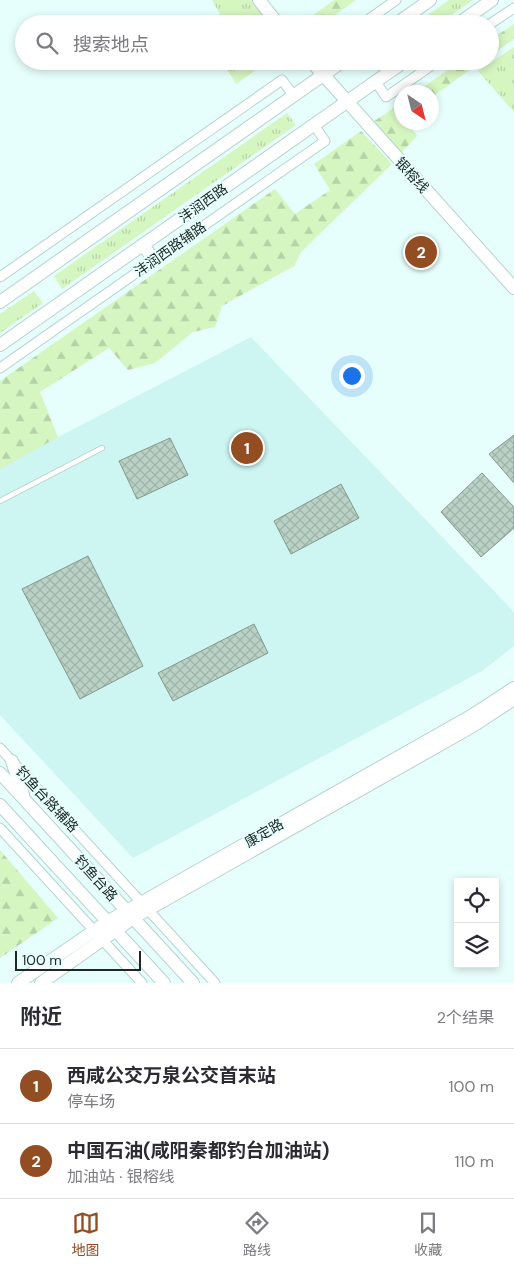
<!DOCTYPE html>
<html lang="zh">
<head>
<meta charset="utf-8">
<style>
  body { margin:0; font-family:"DM Sans","Noto Sans SC",sans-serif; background:#f7f7f7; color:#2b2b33 }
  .controls { position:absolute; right:15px; bottom:15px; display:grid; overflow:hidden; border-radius:0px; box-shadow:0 2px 8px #0003 }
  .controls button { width:45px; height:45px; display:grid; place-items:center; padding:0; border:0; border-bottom:1px solid #e1e1e2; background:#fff; color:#2b2b33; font:25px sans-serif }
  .compass { position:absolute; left:394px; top:85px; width:45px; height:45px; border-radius:50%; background:#fff; box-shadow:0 2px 8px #0003; rotate:145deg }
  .scale { position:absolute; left:15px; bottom:12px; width:126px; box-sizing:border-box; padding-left:5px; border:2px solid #1c2726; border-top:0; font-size:14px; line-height:18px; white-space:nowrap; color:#1c2726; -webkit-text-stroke:4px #e7fffc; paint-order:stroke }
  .you { position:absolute; left:351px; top:375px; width:18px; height:18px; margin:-12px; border:4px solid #fff; border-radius:50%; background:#1a73e8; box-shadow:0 0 0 8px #1a73e833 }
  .badge { display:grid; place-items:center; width:32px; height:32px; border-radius:50%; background:#924d22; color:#fff; font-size:16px; font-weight:700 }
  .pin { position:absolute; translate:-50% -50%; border:2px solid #fff; box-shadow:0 1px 5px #0006 }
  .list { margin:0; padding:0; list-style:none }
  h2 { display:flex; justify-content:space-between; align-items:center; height:65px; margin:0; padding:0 20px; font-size:21px }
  h2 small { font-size:16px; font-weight:400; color:#7c7c81 }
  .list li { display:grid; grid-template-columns:32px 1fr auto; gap:15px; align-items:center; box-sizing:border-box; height:75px; padding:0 20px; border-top:1px solid #e1e1e2 }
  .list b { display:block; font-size:19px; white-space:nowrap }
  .list p { margin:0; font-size:16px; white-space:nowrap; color:#7c7c81 }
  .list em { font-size:16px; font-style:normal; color:#7c7c81 }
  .icon { flex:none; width:28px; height:28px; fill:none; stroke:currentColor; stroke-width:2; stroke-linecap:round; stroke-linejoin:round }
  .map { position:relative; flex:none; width:514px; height:983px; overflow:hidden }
  .search { position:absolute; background:#fff; box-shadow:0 2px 8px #0003; left:15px; right:15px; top:15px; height:55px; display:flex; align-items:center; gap:12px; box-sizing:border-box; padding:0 18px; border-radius:28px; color:#7c7c81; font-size:19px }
  .sheet { height:215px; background:#fff }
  nav { display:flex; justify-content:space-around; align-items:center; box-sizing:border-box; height:70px; border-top:1px solid #e1e1e2; background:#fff; font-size:14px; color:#7c7c81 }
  nav a { display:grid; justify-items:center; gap:2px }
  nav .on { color:#924d22 }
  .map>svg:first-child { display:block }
  .built { fill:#cdf5f1 }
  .grass { fill:url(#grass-tufts) }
  .forest { fill:url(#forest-firs) }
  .building { fill:url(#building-cross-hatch); stroke:#82998c }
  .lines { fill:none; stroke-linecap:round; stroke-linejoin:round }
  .lane-casing { stroke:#b5d2cf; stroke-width:6 }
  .street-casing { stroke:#b5d2cf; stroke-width:11 }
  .secondary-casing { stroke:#b5d2cf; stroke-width:14 }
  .lane { stroke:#fff; stroke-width:4.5 }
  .street { stroke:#fff; stroke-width:9 }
  .secondary { stroke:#fff; stroke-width:12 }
  .labels { text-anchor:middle; stroke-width:4; stroke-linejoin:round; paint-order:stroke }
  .street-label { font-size:14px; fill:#1c2726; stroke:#e7fffc }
</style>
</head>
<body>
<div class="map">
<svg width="514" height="983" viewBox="0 0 514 983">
  <defs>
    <pattern id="grass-tufts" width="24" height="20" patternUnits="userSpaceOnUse" patternTransform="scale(1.25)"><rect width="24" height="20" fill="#d5f5c1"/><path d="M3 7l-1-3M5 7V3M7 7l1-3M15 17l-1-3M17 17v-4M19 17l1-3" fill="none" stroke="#b6d2a6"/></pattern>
    <pattern id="forest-firs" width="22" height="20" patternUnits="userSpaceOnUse" patternTransform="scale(1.25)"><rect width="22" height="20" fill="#d5f5c1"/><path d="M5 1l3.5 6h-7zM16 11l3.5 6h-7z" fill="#b6d2a6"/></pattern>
    <pattern id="building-cross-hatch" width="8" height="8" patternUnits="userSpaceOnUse" patternTransform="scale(1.25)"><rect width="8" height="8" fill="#bad2c5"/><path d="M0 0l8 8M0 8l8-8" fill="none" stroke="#9fb4a9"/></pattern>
  </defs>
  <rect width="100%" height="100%" fill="#e7fffc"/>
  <path class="built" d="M251 337 514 612V646L482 671 133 858 0 715V467Z"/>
  <g class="grass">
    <path d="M212 0H252L271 24H207L220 14Z"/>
    <path d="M449 0H473L439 24H415Z"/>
    <path d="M514 47V112L478 71Z"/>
    <path d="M222 61H269L236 84Z"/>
    <path d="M287 113 296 125 62 289 54 276Z"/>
    <path d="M34 291 43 303 0 333V314Z"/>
  </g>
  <g class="forest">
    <path d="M334 0H356L322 24H301Z"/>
    <path d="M514 24V39L490 56V40Z"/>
    <path d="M461 61H482L432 97V92H416Z"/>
    <path d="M401 103 402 122 408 123 417 136 401 153 373 122Z"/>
    <path d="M361 131 392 164 301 252 294 266 222 306 215 327 193 332 155 363 128 370 109 348 40 392 58 437 0 469V381L275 189 295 214 330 190 314 164Z"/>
    <path d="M0 850 58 918 0 958Z"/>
  </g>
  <g class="building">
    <path d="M514 435V483L489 454Z"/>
    <path d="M170 438 188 475 137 499 119 461Z"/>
    <path d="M482 473 514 507V528L481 557 441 512Z"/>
    <path d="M341 484 359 518 291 554 274 521Z"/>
    <path d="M88 556 143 666 80 699 22 589Z"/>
    <path d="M254 624 268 653 173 701 158 673Z"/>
  </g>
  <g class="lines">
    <g class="lane-casing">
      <path id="lane" d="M0 501 102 448"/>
    </g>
    <g class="street-casing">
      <g id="street">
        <path d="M362 24 396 0"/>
        <path d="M490 24 514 8"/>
        <path d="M376 82 386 97 438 61"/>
        <path d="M0 277 282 80 294 96"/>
        <path d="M0 368 325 141 314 125"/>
        <path d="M0 748 215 983"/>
        <path d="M0 828 142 983"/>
      </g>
    </g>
    <g class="secondary-casing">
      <g id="secondary">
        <path d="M259 0 278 24"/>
        <path d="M396 24 430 0"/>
        <path d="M458 24 492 0"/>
        <path d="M311 61 514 288"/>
        <path d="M143 245 154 260"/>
        <path d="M0 302 343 61"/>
        <path d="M0 345 405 61"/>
        <path d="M12 761 23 795"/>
        <path d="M0 773 193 983"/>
        <path d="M0 805 164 983"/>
        <path d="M18 983 107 922 471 716 514 688"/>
        <path d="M41 983 133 918 473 726 514 699"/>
      </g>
    </g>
    <use href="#lane" class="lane"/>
    <use href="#street" class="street"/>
    <use href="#secondary" class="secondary"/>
  </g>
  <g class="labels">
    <g class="street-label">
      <text transform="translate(412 175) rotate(48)" y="5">银榕线</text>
      <text transform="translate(203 203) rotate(-35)" y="5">沣润西路</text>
      <text transform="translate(170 249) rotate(-35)" y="5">沣润西路辅路</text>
      <text transform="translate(47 799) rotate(47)" y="5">钓鱼台路辅路</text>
      <text transform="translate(264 833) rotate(-30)" y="5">康定路</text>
      <text transform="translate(96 878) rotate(48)" y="5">钓鱼台路</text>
    </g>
  </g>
</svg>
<div class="controls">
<button><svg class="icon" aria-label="locate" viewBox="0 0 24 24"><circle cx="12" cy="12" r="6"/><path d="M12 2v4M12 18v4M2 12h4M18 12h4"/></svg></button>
<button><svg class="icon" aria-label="layers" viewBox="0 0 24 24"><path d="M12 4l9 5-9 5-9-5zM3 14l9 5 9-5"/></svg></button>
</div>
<svg class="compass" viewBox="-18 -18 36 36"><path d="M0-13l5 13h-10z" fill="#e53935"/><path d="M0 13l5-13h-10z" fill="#7c7c81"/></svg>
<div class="scale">100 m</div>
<div class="you"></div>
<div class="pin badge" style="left:247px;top:448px">1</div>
<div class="pin badge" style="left:421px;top:252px">2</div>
<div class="search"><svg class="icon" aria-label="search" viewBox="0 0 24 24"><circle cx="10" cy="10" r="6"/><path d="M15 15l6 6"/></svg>搜索地点</div>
</div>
<section class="sheet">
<h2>附近<small>2个结果</small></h2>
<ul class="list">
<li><span class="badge">1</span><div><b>西咸公交万泉公交首末站</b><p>停车场</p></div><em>100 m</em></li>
<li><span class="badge">2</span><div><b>中国石油(咸阳秦都钓台加油站)</b><p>加油站 · 银榕线</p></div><em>110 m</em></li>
</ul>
</section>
<nav>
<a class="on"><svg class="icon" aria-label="map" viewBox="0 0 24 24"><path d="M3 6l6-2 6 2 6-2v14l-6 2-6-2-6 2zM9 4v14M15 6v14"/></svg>地图</a>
<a><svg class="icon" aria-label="directions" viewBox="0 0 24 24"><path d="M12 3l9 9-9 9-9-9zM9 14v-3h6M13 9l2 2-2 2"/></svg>路线</a>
<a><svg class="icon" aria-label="saved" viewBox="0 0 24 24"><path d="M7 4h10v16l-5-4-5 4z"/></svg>收藏</a>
</nav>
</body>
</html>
